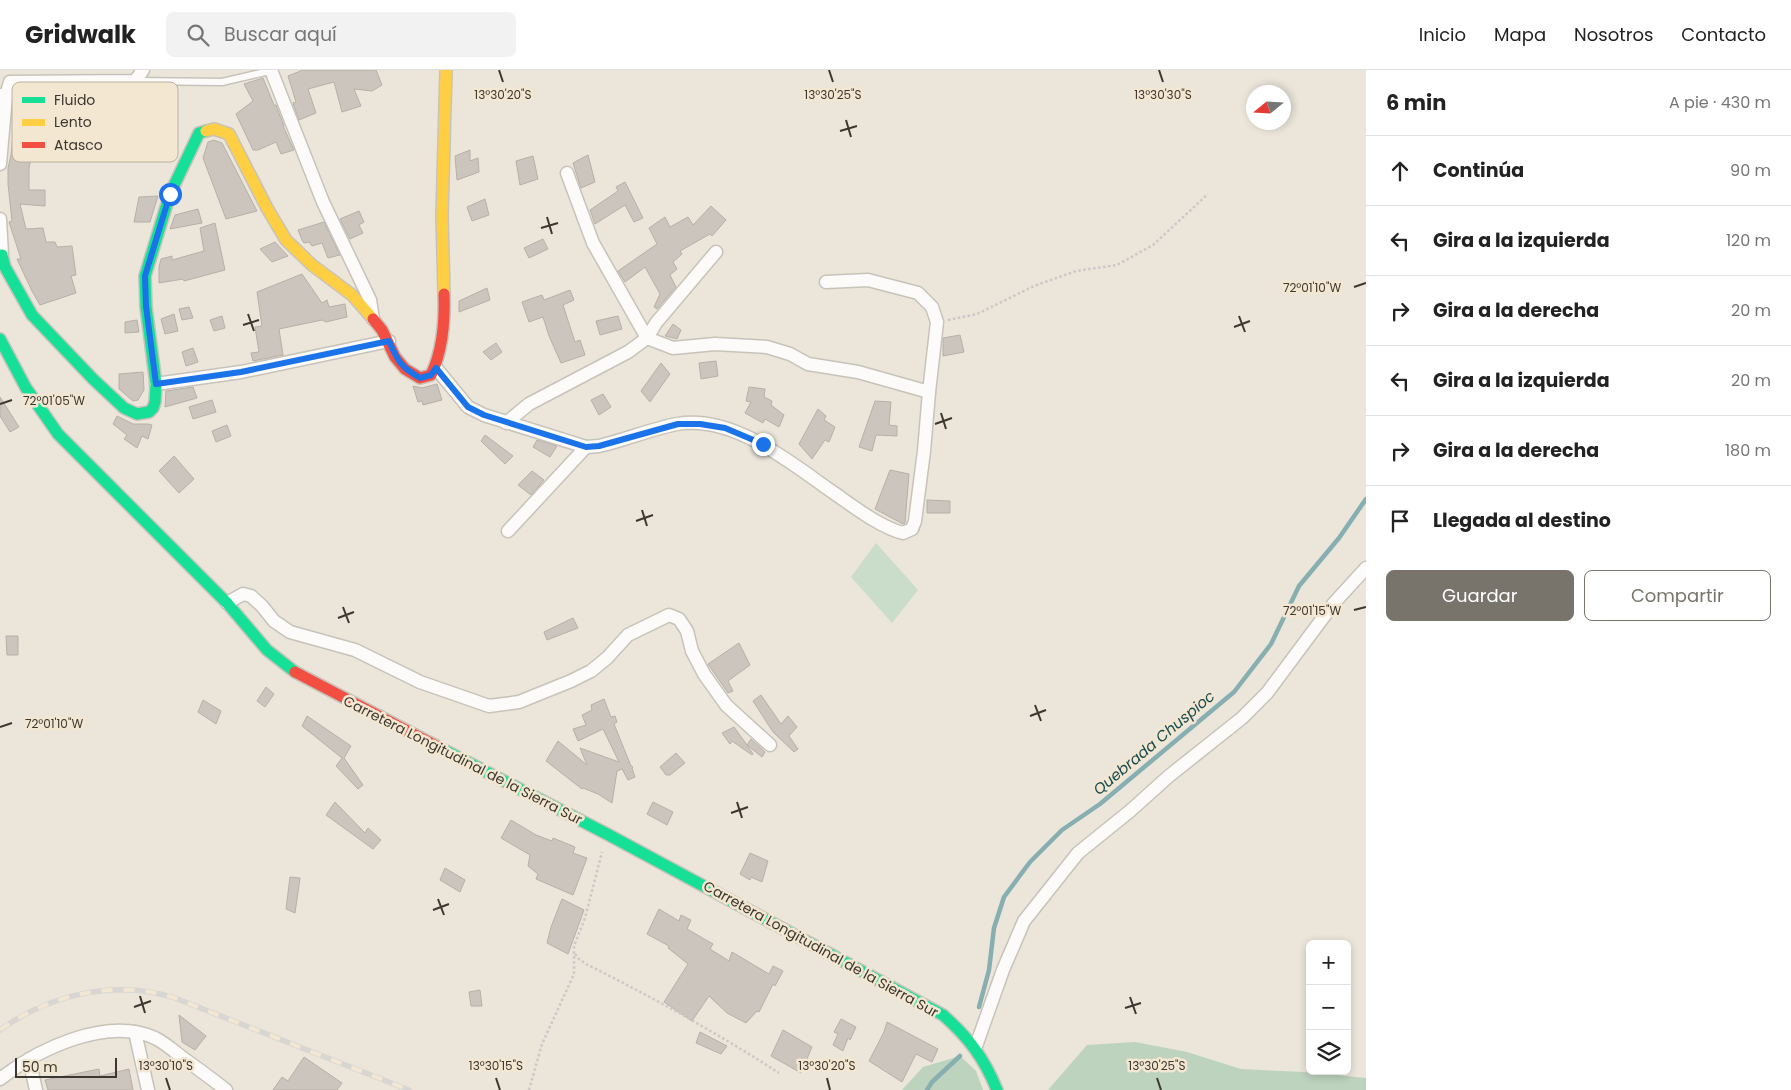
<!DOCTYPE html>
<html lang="es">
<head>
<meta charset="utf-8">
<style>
  body { margin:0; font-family:Poppins,sans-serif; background:#f2f2f2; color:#222 }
  .controls { position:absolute; right:15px; bottom:15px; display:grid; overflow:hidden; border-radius:8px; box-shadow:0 2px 8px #0003 }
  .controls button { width:45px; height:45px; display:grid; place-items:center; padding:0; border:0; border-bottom:1px solid #e0e0e0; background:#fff; color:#222; font:25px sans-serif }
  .compass { position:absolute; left:1246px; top:15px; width:45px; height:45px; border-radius:50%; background:#fff; box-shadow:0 2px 8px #0003; rotate:252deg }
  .scale { position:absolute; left:15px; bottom:12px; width:102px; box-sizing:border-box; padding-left:5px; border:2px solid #3c372f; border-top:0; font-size:14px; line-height:18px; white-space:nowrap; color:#3c372f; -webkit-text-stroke:4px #f3e7d2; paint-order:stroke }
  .stop { position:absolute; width:15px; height:15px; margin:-11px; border:4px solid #1a73e8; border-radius:50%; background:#fff }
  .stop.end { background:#1a73e8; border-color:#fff; box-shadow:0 1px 5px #0008 }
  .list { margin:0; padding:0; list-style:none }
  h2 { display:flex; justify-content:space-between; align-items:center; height:65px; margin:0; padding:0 20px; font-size:21px }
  h2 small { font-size:16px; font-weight:400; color:#767676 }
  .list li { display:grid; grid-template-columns:32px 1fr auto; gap:15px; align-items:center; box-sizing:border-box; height:70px; padding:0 20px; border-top:1px solid #e0e0e0 }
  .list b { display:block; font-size:19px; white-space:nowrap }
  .list em { font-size:16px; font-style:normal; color:#767676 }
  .actions { display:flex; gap:10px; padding:15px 20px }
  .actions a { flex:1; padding:11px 0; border:1px solid #79746b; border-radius:8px; text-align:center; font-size:18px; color:#79746b }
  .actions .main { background:#79746b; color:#fff }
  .icon { flex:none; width:28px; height:28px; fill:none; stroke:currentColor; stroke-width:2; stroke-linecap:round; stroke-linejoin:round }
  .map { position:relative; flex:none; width:1366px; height:1020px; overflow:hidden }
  header { display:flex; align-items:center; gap:30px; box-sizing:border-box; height:70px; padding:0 25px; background:#fff; border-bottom:1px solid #e0e0e0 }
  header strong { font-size:24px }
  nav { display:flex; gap:28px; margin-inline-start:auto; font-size:18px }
  .search { width:350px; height:45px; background:#f2f2f2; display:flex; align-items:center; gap:12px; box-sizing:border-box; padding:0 18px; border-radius:8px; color:#767676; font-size:19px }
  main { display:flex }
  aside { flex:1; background:#fff }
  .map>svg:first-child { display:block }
  .green { fill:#caddca }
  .forest { fill:#bdd3be }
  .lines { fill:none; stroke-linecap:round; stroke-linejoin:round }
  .stream { stroke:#87afb1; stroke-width:4.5 }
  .building { fill:#cbc5bd; stroke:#b6b0a8 }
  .lane-casing { stroke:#c8c3ba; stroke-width:9 }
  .street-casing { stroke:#c8c3ba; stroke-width:15 }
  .fast-casing { stroke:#c8c3ba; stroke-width:14 }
  .slow-casing { stroke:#c8c3ba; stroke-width:14 }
  .jam-casing { stroke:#c8c3ba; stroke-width:14 }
  .path { stroke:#ccc8c5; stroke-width:2.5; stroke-dasharray:2.5 2.5; stroke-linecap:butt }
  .lane { stroke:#fcfbf9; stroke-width:6 }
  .street { stroke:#fcfbf9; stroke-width:12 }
  .fast { stroke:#16e098; stroke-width:11 }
  .slow { stroke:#ffcf43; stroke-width:11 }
  .jam { stroke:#f24e42; stroke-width:11 }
  .rail-casing { stroke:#d7d6d2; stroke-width:5.5 }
  .rail { stroke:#f3e7d2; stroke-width:4; stroke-dasharray:11; stroke-linecap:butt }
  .route { stroke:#1a73e8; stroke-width:6 }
  .ticks { fill:none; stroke:#3c372f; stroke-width:2 }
  .labels { text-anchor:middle; stroke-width:5; stroke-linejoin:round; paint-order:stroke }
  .street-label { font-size:14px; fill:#3c372f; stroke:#f3e7d2 }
  .water-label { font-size:15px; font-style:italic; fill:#154b51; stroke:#f3e7d2 }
  .key { fill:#f3e7d2; stroke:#bcb2a1; stroke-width:1 }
  .key-label { font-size:14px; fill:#3c372f }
  .ticks-label { font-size:12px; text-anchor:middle; fill:#3c372f; stroke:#f3e7d2; stroke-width:5; stroke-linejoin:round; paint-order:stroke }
</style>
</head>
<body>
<header>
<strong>Gridwalk</strong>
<div class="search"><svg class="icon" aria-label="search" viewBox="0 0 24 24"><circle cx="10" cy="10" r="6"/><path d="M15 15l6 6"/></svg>Buscar aquí</div>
<nav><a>Inicio</a><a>Mapa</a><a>Nosotros</a><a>Contacto</a></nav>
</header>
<main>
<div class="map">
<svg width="1366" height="1020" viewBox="0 0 1366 1020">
  <rect width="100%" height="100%" fill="#ebe5da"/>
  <path class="green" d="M876 473 918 520 892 553 851 507Z"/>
  <g class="forest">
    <path d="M1135 972 1187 982 1241 999 1304 1002 1366 1008V1020H1048L1087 975Z"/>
    <path d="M960 986 976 1001 983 1020H902L923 997Z"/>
  </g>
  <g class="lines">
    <g class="stream">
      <path d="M979 937 989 900 994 858 1004 827 1030 792 1062 760 1100 734 1234 622 1271 574 1299 516 1339 468 1366 429"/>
      <path d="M927 1020 932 1012 960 986"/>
    </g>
  </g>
  <g class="building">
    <path d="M303 0H376L382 15 372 21 354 19 361 36 342 42 334 12 308 19 316 43 299 50 293 33 296 32 288 6Z"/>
    <path d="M263 8 274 35H276L277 38 284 56H283L294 80 281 84 276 72 258 80H253L236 44 253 31 244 14Z"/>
    <path d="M43 40 59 42 57 67 36 66 29 98V120H45V136L20 134 26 159 43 158 46 172H55L57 177 72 176 76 205 71 206 76 223 40 235 32 221 17 189H21L9 152 12 151 8 114V98L11 85 15 48 42 49Z"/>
    <path d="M214 70 222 73 257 141 226 149 203 88 208 72Z"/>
    <path d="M470 80V91L478 88 479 102 457 110 455 86Z"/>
    <path d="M588 85 595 112 581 118 573 93Z"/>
    <path d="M533 86 538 109 520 115 516 91Z"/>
    <path d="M625 112 643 148 634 152 625 135 595 154 590 140 618 121 616 117Z"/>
    <path d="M158 126 150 152H134L139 127Z"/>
    <path d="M485 129 489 145 472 151 467 137Z"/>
    <path d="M711 136 726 150 712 166 710 164 680 181 682 184 673 192 677 199 670 205 676 217 657 239 654 237 660 224 645 197 625 212 618 201 657 174 649 158 665 147 670 157 688 147 693 155Z"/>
    <path d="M198 139 202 153 170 159 175 145Z"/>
    <path d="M359 141 364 152 359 155 363 163 350 169 340 149Z"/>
    <path d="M324 152 340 185 328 188 322 173 312 176 309 172 304 173 302 170 298 160Z"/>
    <path d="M215 153 225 200 184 211 183 209 159 213V197L161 189 172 186V190L204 181 200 158Z"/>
    <path d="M543 169 548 179 529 188 524 178Z"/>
    <path d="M275 172 288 186 272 192 260 179Z"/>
    <path d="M302 204 322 233 327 230 329 237 345 234 347 247 326 252 322 250 279 259 283 285 253 291 251 283 259 282 255 257 262 256 257 222Z"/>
    <path d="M487 218 490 230 459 242V231Z"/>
    <path d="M570 220 574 230 563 235 575 272 580 270 585 285 561 293 549 266 543 247 529 252 522 232 542 225 544 230Z"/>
    <path d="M189 237 193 248 182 250 179 239Z"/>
    <path d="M174 244 178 261 165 264 161 249Z"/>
    <path d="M222 246 225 258 214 261 210 250Z"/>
    <path d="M618 246 622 259 600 265 596 251Z"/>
    <path d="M137 250 139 262 125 263V252Z"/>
    <path d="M673 254 681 260 677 269 665 266Z"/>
    <path d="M960 265 964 282 943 286V268Z"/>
    <path d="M496 273 502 282 491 290 483 282Z"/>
    <path d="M193 278 198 292 186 296 182 282Z"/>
    <path d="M716 291 718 306 701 309 699 293Z"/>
    <path d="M661 293 670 304 650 332 641 321Z"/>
    <path d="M143 302 144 320 138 330 133 331 119 319V304Z"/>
    <path d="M437 314 442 330 423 335 422 331 418 332 413 316 422 318Z"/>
    <path d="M193 317 197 328 165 337 166 321Z"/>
    <path d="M749 317 765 319 764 327 772 331 771 335 784 345 779 357 765 349 763 353 745 343 751 332 746 331Z"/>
    <path d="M603 324 611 337 599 345 591 330Z"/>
    <path d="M0 327 19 357 10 362 0 346Z"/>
    <path d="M212 330 216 342 193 349 189 337Z"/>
    <path d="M875 331 891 332 889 355 897 356V366L876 365 872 381 859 377Z"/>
    <path d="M818 339 826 346 824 350 835 357 829 372 825 370 812 389 799 374Z"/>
    <path d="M117 346 133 354H148L152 355 148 369 142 366 137 378 124 369 127 365 113 354Z"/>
    <path d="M227 355 231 366 216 372 212 361Z"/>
    <path d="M485 365 513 386 505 394 481 371Z"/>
    <path d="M537 370 557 376 550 387 533 377Z"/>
    <path d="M174 386 194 409 179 423 159 401Z"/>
    <path d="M890 400 909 404 905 453 903 454 875 439Z"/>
    <path d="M532 401 544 410 531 425 518 415Z"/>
    <path d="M927 430 950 431V443H927Z"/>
    <path d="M573 548 578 558 547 570 544 562Z"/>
    <path d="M6 566H18V585H7Z"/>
    <path d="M739 573 750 595 728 611 733 621 728 623 708 594Z"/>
    <path d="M266 617 274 624 265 637 257 631Z"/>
    <path d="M761 625 781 654 788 646 797 657 789 666 798 679 794 682 773 662 753 631Z"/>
    <path d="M604 629 611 647 615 646 617 652 614 654 631 696 633 697 632 698 635 707 628 710 622 699 617 701 612 733 598 724 583 718 582 719 546 691 558 671 587 695 580 678 619 692 603 659 578 671 573 659 586 655 582 645 592 640 591 635Z"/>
    <path d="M203 630 221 641 216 654 198 642Z"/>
    <path d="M307 646 351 676 344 688 363 715 358 719 336 696 342 688 302 656Z"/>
    <path d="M734 657 747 675 751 669 765 682 762 687 747 675 753 684 752 685 732 671 730 674 722 663Z"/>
    <path d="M676 683 685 693 670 705H666L660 697Z"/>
    <path d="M335 732 365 763 368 758 381 770 373 779 326 745Z"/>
    <path d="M653 732 673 742 667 755 647 744Z"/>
    <path d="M511 750 536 765 552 771 553 768 575 777 573 783 587 788 573 825 536 809 538 804 528 796 530 785 501 768Z"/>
    <path d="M750 783 768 791 762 812 751 807 750 810 740 804Z"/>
    <path d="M445 798 465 810 460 822 440 810Z"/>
    <path d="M290 807 300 808 295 843 286 839Z"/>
    <path d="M562 829 584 840 568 884 547 873 551 857Z"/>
    <path d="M659 839 679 851 681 845 691 850 687 859 713 874 710 879 729 891 732 882 769 904 773 896 783 901 775 916 773 914 759 942 757 941 746 953 727 943 709 926 692 951 664 932 688 894 668 878 669 876 647 864Z"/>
    <path d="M480 920 482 936H471L469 922Z"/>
    <path d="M179 945 206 966 195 980 182 972Z"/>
    <path d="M841 949 856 957 850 970 848 968 843 981 833 975 838 964 834 962Z"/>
    <path d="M887 952 938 979 932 992 916 984 902 1012 869 991 884 962Z"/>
    <path d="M783 960 812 977 801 1003 771 986Z"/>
    <path d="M700 962 727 976 721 984 696 973Z"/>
    <path d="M304 987 342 1013 337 1020H273L282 1007 288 1011Z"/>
    <path d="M99 999 100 1006 129 999 133 1020H48L45 1010Z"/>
  </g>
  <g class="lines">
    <g class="lane-casing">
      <path id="lane" d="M135 11 222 12 274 0"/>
    </g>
    <g class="street-casing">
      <g id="street">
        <path d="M271 0 323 132 370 230 373 249"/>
        <path d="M0 25 6 26 10 12 135 11 143 0"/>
        <path d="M0 94 6 26"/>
        <path d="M567 103 593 173 647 268 673 278 715 274 767 277 790 284 808 294 858 302 929 322 937 252 932 237 918 223 868 210 826 212"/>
        <path d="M0 149 2 185"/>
        <path d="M436 298 468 337 484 345 586 377 599 376C625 370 651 359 677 354 733 344 791 393 834 423 854 437 880 457 903 463L912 459 915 451 924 381 929 322"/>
        <path d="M156 314 241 302 389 271"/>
        <path d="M506 353 529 334 628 282 647 268 656 253 716 182"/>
        <path d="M508 461 586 377"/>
        <path d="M227 533 243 524 251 526 262 536 274 551 290 562 355 580 420 612 489 636 519 632 571 611 591 601 607 588 628 565 669 545 679 549 687 561 692 581 704 604 726 635 770 675"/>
        <path d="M135 962 148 1020"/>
        <path d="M976 976 1003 900 1024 851 1078 783 1130 741 1169 706 1242 648 1267 623 1334 533 1366 498"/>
        <path d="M29 989 36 1020"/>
        <path d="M0 1009C38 979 107 946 155 968 165 973 174 981 183 988 197 998 212 1009 226 1020"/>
      </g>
    </g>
    <g class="fast-casing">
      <g id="fast">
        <path d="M0 185H2L5 197 32 245 93 309 124 338 137 344 149 342 153 338 155 332 156 314 146 237 145 206 170 124 199 63 206 61"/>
        <path d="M0 269 26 318 58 364 227 533 267 580 295 602"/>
        <path d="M442 679 607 764 943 945C969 968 984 988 997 1020"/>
      </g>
    </g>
    <g class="slow-casing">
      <g id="slow">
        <path d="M206 61 214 59 229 64 267 138 286 170 312 195 352 225 373 249"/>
        <path d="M444 224 442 146 446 0"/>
      </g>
    </g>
    <g class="jam-casing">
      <g id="jam">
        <path d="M373 249 382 260 395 287 405 299 420 308 431 305C443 280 445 252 444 224"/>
        <path d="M295 602 442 679"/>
      </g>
    </g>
    <g class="path">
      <path d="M948 250 977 244 1034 216 1076 201 1117 195 1153 175 1208 124"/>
      <path d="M575 884 579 889 586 894C652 927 717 963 779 1003"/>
      <path d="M529 1020 542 974 574 904V876L585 848 602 782"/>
    </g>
    <use href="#lane" class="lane"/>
    <use href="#street" class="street"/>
    <use href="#fast" class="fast"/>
    <use href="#slow" class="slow"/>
    <use href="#jam" class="jam"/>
    <g class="rail-casing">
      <path id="rail" d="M0 960C50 924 116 909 175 928L409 1020"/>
    </g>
    <use href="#rail" class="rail"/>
  </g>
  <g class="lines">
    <path class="route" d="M170 124 145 206 146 236 156 314 241 302 389 271C398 292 401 297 420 308L431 305 436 298 468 337 484 345 586 377 599 376 678 354H700L725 358 763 374"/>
  </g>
  <path class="ticks" d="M499 0 503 12M829 0 833 12M1159 0 1163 12M846 50 851 67M840 61 857 56M547 147 552 164M541 158 558 153M1354 217 1366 213M248 244 254 261M1239 246 1245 262M243 255 259 250M1234 257 1250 251M0 334 12 330M941 343 946 359M935 354 952 348M642 440 647 456M636 451 653 445M343 537 349 553M1354 540 1366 537M338 548 354 542M1035 635 1041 651M1030 646 1046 640M0 657 12 653M737 732 742 748M731 743 748 737M438 829 444 845M433 840 449 834M140 926 145 943M1130 927 1136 944M134 937 151 931M1125 938 1141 933M166 1008 170 1020M496 1008 500 1020M827 1008 830 1020M1157 1008 1161 1020"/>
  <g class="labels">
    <g class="street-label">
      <text transform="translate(463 690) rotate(27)" y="5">Carretera Longitudinal de la Sierra Sur</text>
      <text transform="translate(821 879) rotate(29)" y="5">Carretera Longitudinal de la Sierra Sur</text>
    </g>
    <g class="water-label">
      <text transform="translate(1154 673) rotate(-40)" y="5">Quebrada Chuspioc</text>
    </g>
  </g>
  <rect x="12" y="12" width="166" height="80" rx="8" class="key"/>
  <rect x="22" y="27" width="23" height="6" fill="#16e098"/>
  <rect x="22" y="49" width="23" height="7" fill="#ffcf43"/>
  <rect x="22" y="72" width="23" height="6" fill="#f24e42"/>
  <g class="key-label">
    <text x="54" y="35">Fluido</text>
    <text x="54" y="57">Lento</text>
    <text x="54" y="80">Atasco</text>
  </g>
  <g class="ticks-label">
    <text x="503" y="29">13°30'20"S</text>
    <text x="833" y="29">13°30'25"S</text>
    <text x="1163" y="29">13°30'30"S</text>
    <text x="1312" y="222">72°01'10"W</text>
    <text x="54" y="335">72°01'05"W</text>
    <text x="1312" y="545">72°01'15"W</text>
    <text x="54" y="658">72°01'10"W</text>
    <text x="166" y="1000">13°30'10"S</text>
    <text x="496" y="1000">13°30'15"S</text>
    <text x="827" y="1000">13°30'20"S</text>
    <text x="1157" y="1000">13°30'25"S</text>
  </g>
</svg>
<div class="controls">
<button>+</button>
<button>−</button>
<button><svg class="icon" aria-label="layers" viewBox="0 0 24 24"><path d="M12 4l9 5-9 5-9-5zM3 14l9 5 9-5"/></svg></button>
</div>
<svg class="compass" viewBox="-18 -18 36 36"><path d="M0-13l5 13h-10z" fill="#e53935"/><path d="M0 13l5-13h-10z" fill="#767676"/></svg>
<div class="scale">50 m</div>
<div class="stop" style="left:170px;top:124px"></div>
<div class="stop end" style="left:763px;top:374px"></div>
</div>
<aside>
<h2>6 min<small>A pie · 430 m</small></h2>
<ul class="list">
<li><svg class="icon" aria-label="ahead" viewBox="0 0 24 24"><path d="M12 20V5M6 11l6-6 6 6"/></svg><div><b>Continúa</b></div><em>90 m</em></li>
<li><svg class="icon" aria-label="left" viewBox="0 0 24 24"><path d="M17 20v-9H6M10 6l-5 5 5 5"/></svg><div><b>Gira a la izquierda</b></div><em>120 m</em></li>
<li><svg class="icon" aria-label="right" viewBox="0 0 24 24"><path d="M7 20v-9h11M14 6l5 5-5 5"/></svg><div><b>Gira a la derecha</b></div><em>20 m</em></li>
<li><svg class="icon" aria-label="left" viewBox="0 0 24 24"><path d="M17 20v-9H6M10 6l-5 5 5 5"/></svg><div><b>Gira a la izquierda</b></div><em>20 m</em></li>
<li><svg class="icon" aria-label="right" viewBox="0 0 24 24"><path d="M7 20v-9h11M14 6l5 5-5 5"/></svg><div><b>Gira a la derecha</b></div><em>180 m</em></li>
<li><svg class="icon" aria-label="arrive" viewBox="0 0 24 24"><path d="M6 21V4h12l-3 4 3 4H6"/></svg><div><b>Llegada al destino</b></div></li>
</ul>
<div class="actions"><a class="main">Guardar</a><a>Compartir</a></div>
</aside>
</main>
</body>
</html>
